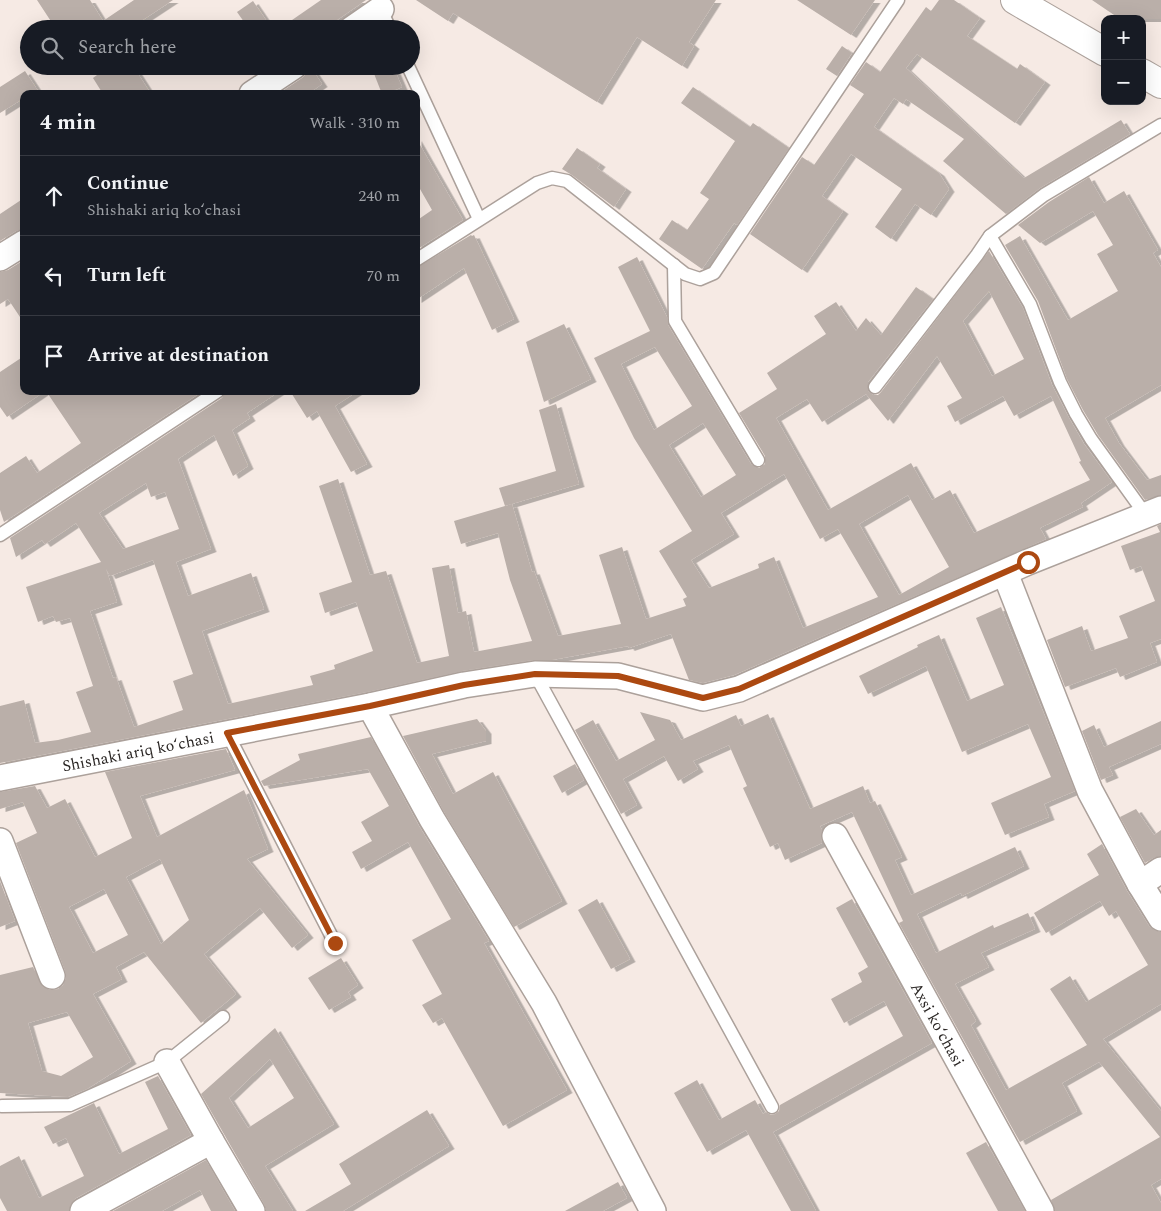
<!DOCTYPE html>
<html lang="en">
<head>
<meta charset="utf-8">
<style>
  body { margin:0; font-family:Spectral,serif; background:#242831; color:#f1f3f6 }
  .controls { position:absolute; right:15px; top:15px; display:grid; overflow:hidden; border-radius:10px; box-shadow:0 5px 20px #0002 }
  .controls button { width:45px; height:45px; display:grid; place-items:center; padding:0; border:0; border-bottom:1px solid #363941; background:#171b24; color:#f1f3f6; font:25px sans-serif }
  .stop { position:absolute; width:15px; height:15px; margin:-11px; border:4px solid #ac4911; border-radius:50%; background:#fff }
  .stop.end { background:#ac4911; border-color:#fff; box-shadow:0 1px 5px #0008 }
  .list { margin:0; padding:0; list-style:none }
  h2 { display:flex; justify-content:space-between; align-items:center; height:65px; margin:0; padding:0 20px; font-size:21px }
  h2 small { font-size:16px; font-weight:400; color:#9ea1a6 }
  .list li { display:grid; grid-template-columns:32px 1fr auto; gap:15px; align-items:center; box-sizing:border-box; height:80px; padding:0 20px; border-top:1px solid #363941 }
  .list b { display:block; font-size:19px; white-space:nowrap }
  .list p { margin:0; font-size:16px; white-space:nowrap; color:#9ea1a6 }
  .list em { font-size:16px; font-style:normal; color:#9ea1a6 }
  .icon { flex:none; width:28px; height:28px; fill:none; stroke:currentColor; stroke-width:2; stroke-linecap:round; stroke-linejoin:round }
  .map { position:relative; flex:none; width:1161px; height:1211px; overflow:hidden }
  .search { position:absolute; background:#171b24; box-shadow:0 5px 20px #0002; left:20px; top:20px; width:400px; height:55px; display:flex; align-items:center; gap:12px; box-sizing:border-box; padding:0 18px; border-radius:28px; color:#9ea1a6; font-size:19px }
  .panel { position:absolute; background:#171b24; box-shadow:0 5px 20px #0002; left:20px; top:90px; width:400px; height:305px; border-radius:10px }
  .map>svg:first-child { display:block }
  .building { fill:#baafa9; fill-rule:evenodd; filter:url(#shadow) }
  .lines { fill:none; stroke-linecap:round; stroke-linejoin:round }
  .lane-casing { stroke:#aca19b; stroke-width:15 }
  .street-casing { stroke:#aca19b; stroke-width:28 }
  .secondary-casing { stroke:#aca19b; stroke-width:30 }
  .lane { stroke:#fff; stroke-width:12 }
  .street { stroke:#fff; stroke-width:25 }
  .secondary { stroke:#fff; stroke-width:28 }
  .route { stroke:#ac4911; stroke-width:6 }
  .labels { text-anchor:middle; stroke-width:4.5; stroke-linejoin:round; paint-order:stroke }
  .street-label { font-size:16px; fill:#2b2725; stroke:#fff }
</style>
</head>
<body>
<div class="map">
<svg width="1161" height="1211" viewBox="0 0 1161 1211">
  <defs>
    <filter id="shadow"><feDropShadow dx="5.5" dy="3" stdDeviation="0" flood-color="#0004"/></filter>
  </defs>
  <rect width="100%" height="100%" fill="#f6eae4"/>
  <g class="building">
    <path d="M37 0H90L103 21 134 0H173L129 29H56Z"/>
    <path d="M321 0H366L324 29H279Z"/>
    <path d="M416 0H716L689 42 694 46 682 66 637 37 597 102 453 13 448 21Z"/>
    <path d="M797 0H875L851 35Z"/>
    <path d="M939 0H954L980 18 967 36 1017 69 1020 64 1045 82 1015 123 917 54 906 68 1024 178 1121 120 1130 134 1040 188 1006 214 943 161 964 139 906 99 903 104 894 98 874 127 939 173 949 189 931 215 915 204 891 239 875 227 902 189 851 154 822 196 843 211 802 270 750 234 802 157 814 165 864 94 850 85 866 62 880 72 926 7 931 11Z"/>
    <path d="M1092 0H1161V19H1120Z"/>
    <path d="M253 1 272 29H249L237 12Z"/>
    <path d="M842 46 852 53 837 76 826 69Z"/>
    <path d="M109 66H133L151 94H103L93 78Z"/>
    <path d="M308 66H310L322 84 308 94H278L302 78 307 73Z"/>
    <path d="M371 66H393L402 87 386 94H382Z"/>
    <path d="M25 71 40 94H24V98L0 113V87Z"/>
    <path d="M693 87 750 127 753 123 789 148 737 225 734 223 702 269 659 239 672 220 687 230 709 199 700 193 735 141 681 103Z"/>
    <path d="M416 138 463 220 416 250V221L432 210 416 182Z"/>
    <path d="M577 148 600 164 597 168 626 189 614 207 572 175 562 169Z"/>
    <path d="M1089 177 1104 203 1124 191 1158 250 1153 253 1161 267V385L1105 418 1119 443 1147 480 1161 475V495L1145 500 1098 435 1083 410 1067 379 1038 301 1005 245 1020 236 1068 320 1118 291 1097 254 1113 245 1093 211 1040 243 1018 225 1049 202Z"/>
    <path d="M24 198V229L16 231 0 241V214Z"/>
    <path d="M471 235 472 236 474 235 514 319 492 330 464 268 416 300V268Z"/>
    <path d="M989 251 1023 308 1052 385 1069 418 1084 444 1112 482 1081 503 1083 507 1040 528 1046 539 734 675 703 683 689 680 671 634 629 648 628 646 552 660H533L462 671 367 692 0 763V706L24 700 35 743 58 740 91 732 76 692 93 686 70 618 56 622 53 616 38 622 26 587 101 562 76 523 45 544 42 540 16 557 10 538 222 398 226 391H280L247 413 250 418 232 430 248 466 233 476 214 435 178 459 211 549 176 562 188 596 251 573 264 609 202 631 228 704 313 685 310 676 335 669 334 665 373 651 356 602 325 613 319 593 352 582 319 486 338 479 370 575 386 571 417 663 449 656 432 568 449 565 458 613 466 611 474 652 532 641 510 580 498 533 461 544 454 521 512 504 532 572 534 571 558 636 621 624 599 555 622 547 646 619 686 606 683 599 687 597 659 551 692 531 634 438 594 358 650 331 618 267 637 257 667 317 668 325 751 464 759 468 765 464V456L739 413 777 389 767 373 826 334 814 316 836 302 856 331 866 318 881 335 916 287 933 299 868 382V391L873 395H878L881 392ZM989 291 1024 359 992 376 963 321ZM655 347 692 406 654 430 621 364ZM937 356 962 398 947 406 955 422 1003 396 1014 416 1051 396 1081 461 1079 462 1090 480 974 533 950 490 932 500 911 463 828 510 776 418 807 399 822 422 866 394 888 421ZM703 423 736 475 701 497 669 445ZM784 474 820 539 838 529 878 597 803 628 774 557 758 564 759 568 709 588 691 560 734 534 721 513ZM146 483 151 497 165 492 179 529 123 549 99 513ZM908 495 949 567 899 595 859 524ZM153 560 193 674 173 681 183 710 134 727 116 677 113 678 90 611 117 602 106 569 110 576Z"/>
    <path d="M24 260V323L8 299 0 304V272L8 270Z"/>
    <path d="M564 324 591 379 544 402 526 342Z"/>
    <path d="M24 356V391H45L7 417 0 407V372Z"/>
    <path d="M46 391H203L4 522 0 510V473L26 456 37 473 81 443Z"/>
    <path d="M290 391H358L335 406 367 464 351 472 317 411 307 418Z"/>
    <path d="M556 404 579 484 505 506 499 488 556 471 539 410Z"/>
    <path d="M1161 524V639L1150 643 1157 662 1120 677 1116 668 1065 687 1047 640 1082 626 1091 651 1128 638 1119 616 1155 601 1141 566 1130 570 1121 546 1160 532 1157 526Z"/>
    <path d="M1001 607 1075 791 1044 804 1049 817 1005 835 991 803 1051 777 1028 724 962 752 926 666 868 694 859 676 918 647 917 645 939 635 967 701 1004 685 976 618Z"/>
    <path d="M640 712 670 720 681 740 736 715 741 726 768 714 810 809 863 786 870 803 875 801 902 857 895 860 911 895 1015 847 1024 866 962 896 961 893 917 914 936 953 993 925 994 928 1028 913 1035 929 981 953 989 967 955 984 976 1021 971 1025 1006 1090 1087 1045 1050 989 1070 976 1086 1002 1148 965 1116 911 1109 916 1100 901 1046 933 1034 913 1099 875 1087 854 1102 844 1127 891 1149 926 1154 930 1161 932V1004L1103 1039 1161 1111V1179L1151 1185 1161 1203V1211H1055L1051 1200 1160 1137 1099 1062 1062 1083 1077 1111 1020 1142 899 923 903 921 852 812 820 826 822 830 821 836 822 843 785 860 778 843 770 847 743 788 747 786 729 745 693 761 698 769 678 781 664 756 623 779 637 805 621 814 575 730 593 720 616 761 655 740Z"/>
    <path d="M477 719 486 731V741L432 754 453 794 493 772 562 901 514 927 444 812 403 736Z"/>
    <path d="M1161 721V744L1109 767 1113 775 1101 780 1082 731 1094 725 1104 747Z"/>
    <path d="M371 737 419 826 489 941 484 943 567 1090 503 1126 442 1018 433 1023 422 1005 442 994 412 940 451 919 408 842 361 869 352 852 372 841 361 822 389 806 368 769 264 786 261 781 300 760 298 754Z"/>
    <path d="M226 749 235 770 140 796 157 837 244 790 268 849 247 859 308 935 292 948 260 908 204 954 236 994 201 1023 144 952 116 967 122 979 93 994 131 1061 87 1089 68 1097 0 1093V975L33 967 43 987 50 990 58 989 63 985 66 978 65 971 16 843 37 833 23 802 0 809V792L35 786 47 808 65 799 95 857 132 838 105 772ZM160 859 189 920 161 944 126 877ZM104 889 128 935 93 953 69 907ZM67 1012 93 1057 61 1076 42 1071 28 1023Z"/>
    <path d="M575 764 584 780 562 793 553 776Z"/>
    <path d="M1136 809 1154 835 1161 830V856L1153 858 1145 863 1120 817Z"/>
    <path d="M0 881 15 921 0 927Z"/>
    <path d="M597 899 630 959 611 969 578 910Z"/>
    <path d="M852 899 932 1043 773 1132 816 1211H791L746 1130 707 1152 674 1093 697 1080 719 1120 755 1100 763 1114 766 1112 771 1115 775 1114 779 1111 780 1105 903 1036 884 1001 844 1023 831 999 862 982 858 973 868 967 836 908Z"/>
    <path d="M341 958 358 985 348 992 351 997 329 1010 308 978Z"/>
    <path d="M275 1028 334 1124 265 1166 293 1211H266L264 1204 201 1094ZM270 1059 294 1098 248 1128 229 1098Z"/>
    <path d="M158 1076 191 1135 76 1198 71 1204 69 1211H7L0 1198V1166L19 1156 39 1198 84 1176 66 1138 53 1144 44 1127 94 1103 119 1154 168 1129 145 1082Z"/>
    <path d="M427 1110 449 1146 343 1211H305L351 1184 339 1164Z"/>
    <path d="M986 1142 1025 1211H998L966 1153Z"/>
    <path d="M206 1160 235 1211H211L200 1190 162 1211H113Z"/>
    <path d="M618 1182 627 1198 603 1211H565Z"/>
  </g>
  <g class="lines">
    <g class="lane-casing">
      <g id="lane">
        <path d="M379 6 390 29"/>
        <path d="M408 66 479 219"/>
        <path d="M990 236 1030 304 1060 382 1076 414 1091 439 1145 514"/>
        <path d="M416 260 537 183 552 178 567 181 685 274 700 279 714 273 898 0"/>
        <path d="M674 265 675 321 758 460"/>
        <path d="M875 387 977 255 990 236 1044 195 1161 125"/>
        <path d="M0 535 218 391"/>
        <path d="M535 674 772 1107"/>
        <path d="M227 733 335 943"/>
        <path d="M2 1106 70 1105 167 1062 223 1017"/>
      </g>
    </g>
    <g class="street-casing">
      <g id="street">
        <path d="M352 29 381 9"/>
        <path d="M252 94 294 66"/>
        <path d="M0 258 24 243"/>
        <path d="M1005 573 1090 791 1140 884 1161 918"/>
        <path d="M370 706 432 819 544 1003 653 1211"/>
        <path d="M0 778 370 706 464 685 535 674 618 676 703 698 739 689 1028 562 1161 509"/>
        <path d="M835 836 1041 1211"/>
        <path d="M0 841 52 976"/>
        <path d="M1140 884 1161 870"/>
        <path d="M167 1062 211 1141 252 1211"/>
        <path d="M83 1211 211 1141"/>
      </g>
    </g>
    <g class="secondary-casing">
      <g id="secondary">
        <path d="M1015 0 1105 52"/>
        <path d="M1142 73 1161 84"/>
      </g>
    </g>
    <use href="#lane" class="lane"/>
    <use href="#street" class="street"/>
    <use href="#secondary" class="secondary"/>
  </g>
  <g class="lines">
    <path class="route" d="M335 943 227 733 370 706 464 685 535 674 618 676 703 698 739 689 1028 562"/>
  </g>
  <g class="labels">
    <g class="street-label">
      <text transform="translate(138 751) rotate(-11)" y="6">Shishaki ariq koʻchasi</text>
      <text transform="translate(938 1024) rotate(61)" y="6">Axsi koʻchasi</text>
    </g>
  </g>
</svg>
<div class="controls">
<button>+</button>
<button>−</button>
</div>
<div class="stop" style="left:1028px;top:562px"></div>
<div class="stop end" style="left:335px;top:943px"></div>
<div class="search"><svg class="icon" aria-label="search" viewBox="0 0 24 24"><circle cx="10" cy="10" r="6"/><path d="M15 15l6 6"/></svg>Search here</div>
<section class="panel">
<h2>4 min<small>Walk · 310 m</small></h2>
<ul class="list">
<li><svg class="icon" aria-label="ahead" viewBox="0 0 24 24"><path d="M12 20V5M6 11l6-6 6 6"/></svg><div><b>Continue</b><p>Shishaki ariq koʻchasi</p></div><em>240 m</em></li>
<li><svg class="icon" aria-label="left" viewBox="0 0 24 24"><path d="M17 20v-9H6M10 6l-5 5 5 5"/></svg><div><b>Turn left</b></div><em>70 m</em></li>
<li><svg class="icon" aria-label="arrive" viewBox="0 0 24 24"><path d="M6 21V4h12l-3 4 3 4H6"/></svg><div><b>Arrive at destination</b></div></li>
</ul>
</section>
</div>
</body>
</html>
